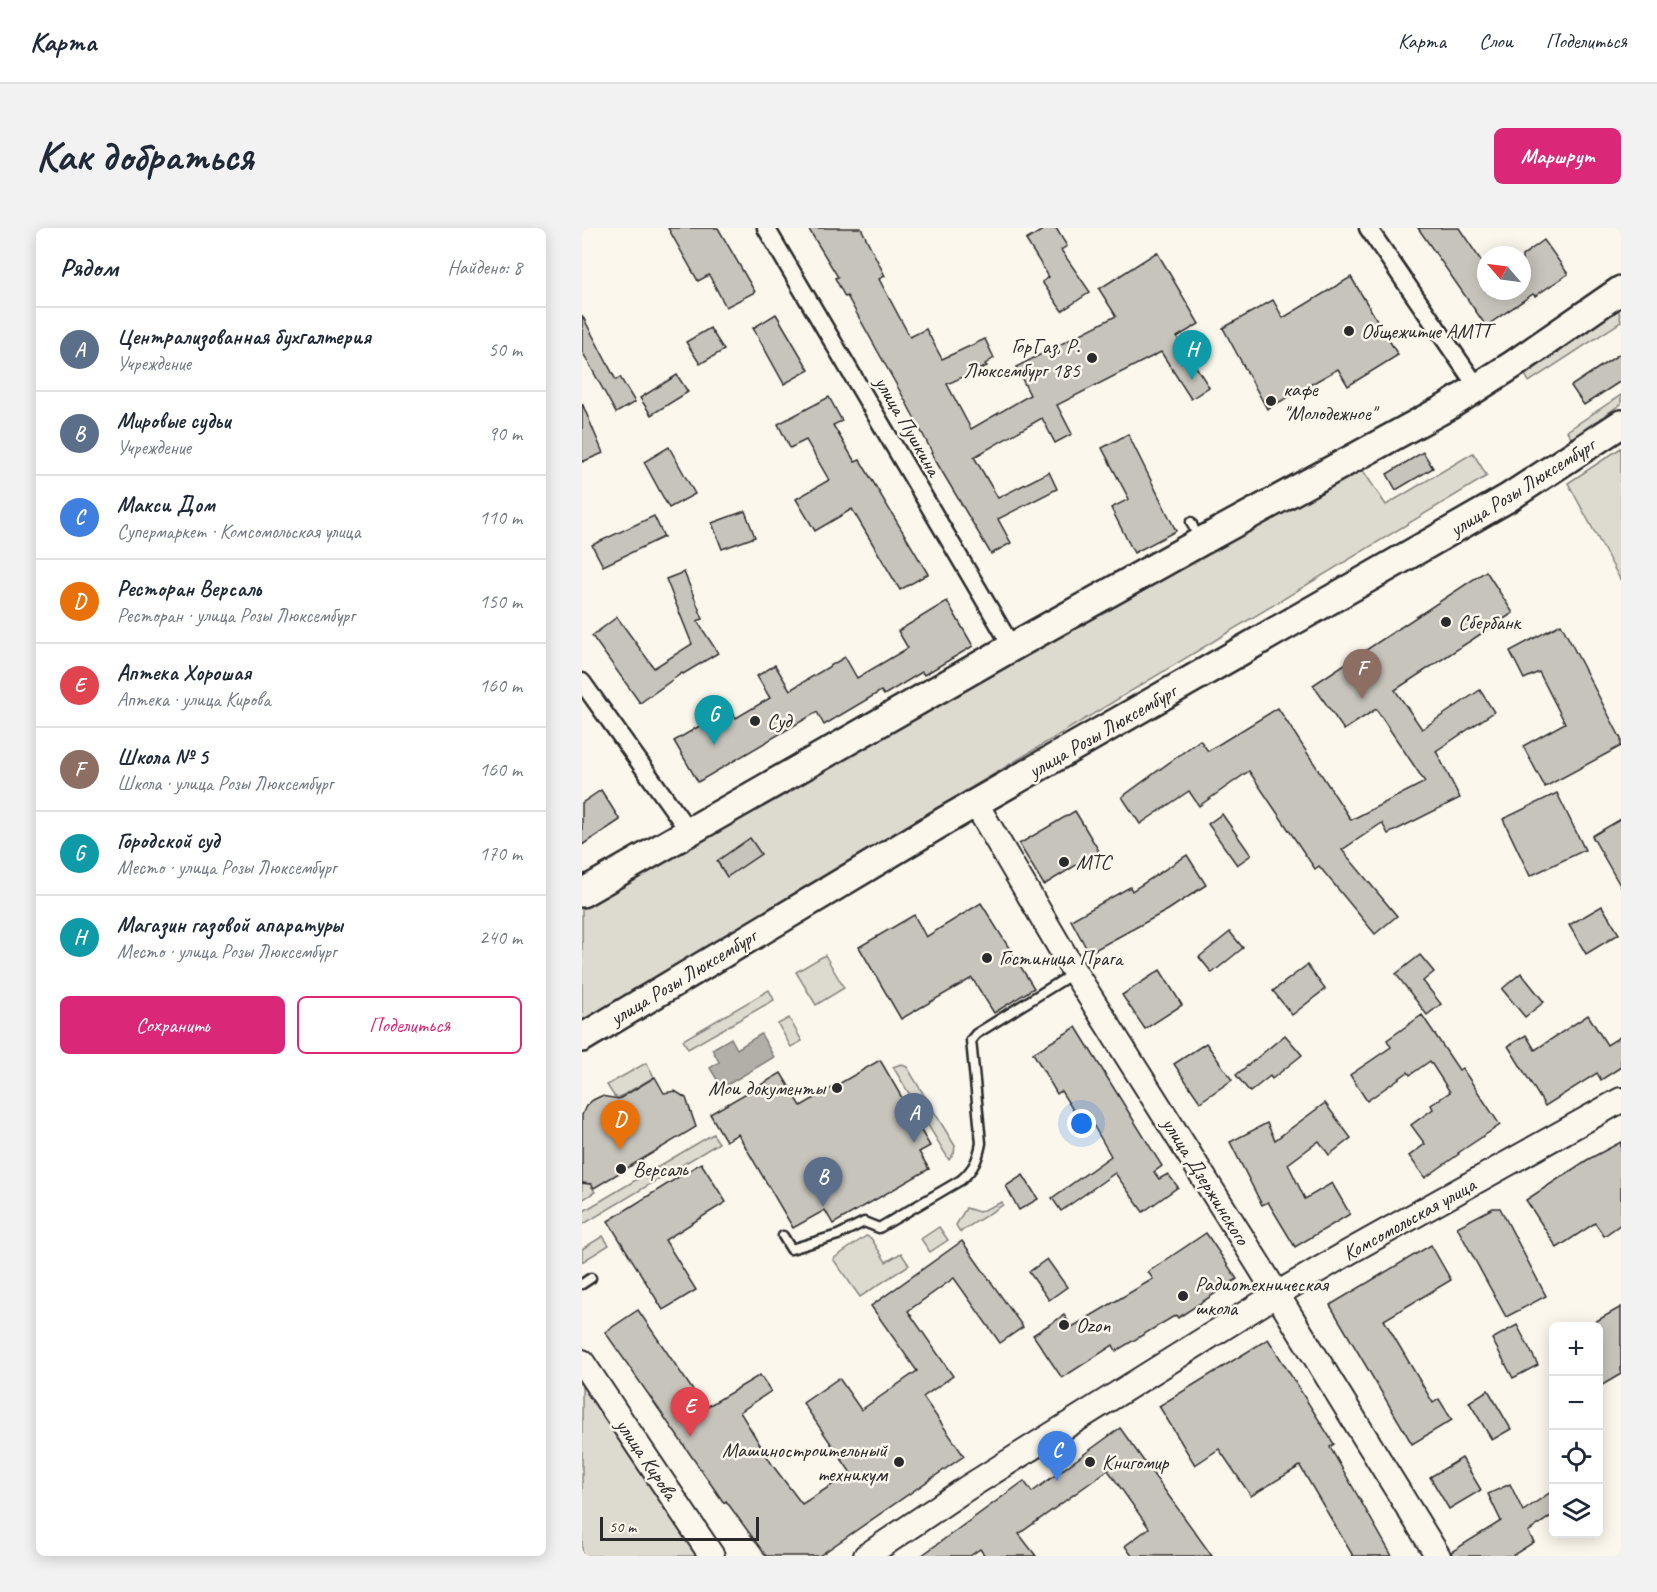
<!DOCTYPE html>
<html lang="ru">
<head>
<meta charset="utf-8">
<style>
  body { margin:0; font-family:Caveat,sans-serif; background:#f2f2f3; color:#1f2937 }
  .controls { position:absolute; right:18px; bottom:18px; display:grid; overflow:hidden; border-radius:9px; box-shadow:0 3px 15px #0003 }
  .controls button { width:54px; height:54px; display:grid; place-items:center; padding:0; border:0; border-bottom:2px solid #e0e1e3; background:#fff; color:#1f2937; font:30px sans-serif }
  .compass { position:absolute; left:895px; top:18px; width:54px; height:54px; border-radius:50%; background:#fff; box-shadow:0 3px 15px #0003; rotate:298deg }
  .scale { position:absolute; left:18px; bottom:15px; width:159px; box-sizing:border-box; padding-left:6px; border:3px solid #2b2b2b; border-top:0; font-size:16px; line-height:21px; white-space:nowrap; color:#2b2b2b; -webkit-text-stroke:4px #fbf7ec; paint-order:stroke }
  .you { position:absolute; left:500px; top:896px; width:21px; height:21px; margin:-15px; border:4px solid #fff; border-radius:50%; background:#1a73e8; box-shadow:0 0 0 9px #1a73e833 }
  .badge { display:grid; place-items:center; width:39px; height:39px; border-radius:50%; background:#db2777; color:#fff; font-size:20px; font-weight:700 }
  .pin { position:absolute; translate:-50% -50px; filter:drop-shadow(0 2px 3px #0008) }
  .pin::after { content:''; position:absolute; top:32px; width:21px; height:18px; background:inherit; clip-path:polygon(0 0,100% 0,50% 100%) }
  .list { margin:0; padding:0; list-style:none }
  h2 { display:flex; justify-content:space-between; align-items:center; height:78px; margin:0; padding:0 24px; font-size:26px }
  h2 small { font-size:20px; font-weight:400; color:#747a83 }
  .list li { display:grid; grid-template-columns:39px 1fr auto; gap:18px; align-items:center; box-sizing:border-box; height:84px; padding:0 24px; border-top:2px solid #e0e1e3 }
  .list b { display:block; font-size:22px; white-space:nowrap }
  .list p { margin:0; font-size:20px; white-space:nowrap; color:#747a83 }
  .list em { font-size:20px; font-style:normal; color:#747a83 }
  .actions { display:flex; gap:12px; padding:18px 24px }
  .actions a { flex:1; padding:14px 0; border:2px solid #db2777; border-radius:9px; text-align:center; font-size:21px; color:#db2777 }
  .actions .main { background:#db2777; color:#fff }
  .icon { flex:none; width:33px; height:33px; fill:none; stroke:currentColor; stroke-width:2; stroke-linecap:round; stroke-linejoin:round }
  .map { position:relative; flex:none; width:1039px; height:1328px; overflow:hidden; border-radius:9px }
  header { display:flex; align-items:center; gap:36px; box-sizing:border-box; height:84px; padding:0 30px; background:#fff; border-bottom:2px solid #e0e1e3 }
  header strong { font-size:28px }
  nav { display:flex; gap:33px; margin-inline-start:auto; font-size:21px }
  .intro { display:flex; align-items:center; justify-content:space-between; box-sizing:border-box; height:144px; padding:0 36px }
  h1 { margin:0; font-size:42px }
  .button { padding:15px 27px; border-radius:9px; background:#db2777; color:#fff; font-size:21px; font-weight:700 }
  main { display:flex; gap:36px; padding:0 36px }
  aside { flex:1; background:#fff; border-radius:9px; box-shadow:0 3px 15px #0003 }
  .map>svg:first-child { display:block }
  .green { fill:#dddad0; stroke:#84827e; stroke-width:1.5 }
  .water { fill:#b1afa7; stroke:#7b7a75; stroke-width:1.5 }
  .building { fill:#c7c4bc; stroke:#2b2b2b; stroke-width:1.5 }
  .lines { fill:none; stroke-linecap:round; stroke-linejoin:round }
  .lane-casing { stroke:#2b2b2b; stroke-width:13 }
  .street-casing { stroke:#2b2b2b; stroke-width:21 }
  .secondary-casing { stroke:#2b2b2b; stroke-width:28 }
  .primary-casing { stroke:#2b2b2b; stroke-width:32 }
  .lane { stroke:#fbf7ec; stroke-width:8 }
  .street { stroke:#fbf7ec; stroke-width:16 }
  .secondary { stroke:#fbf7ec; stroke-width:24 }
  .primary { stroke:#fbf7ec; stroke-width:27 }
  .poi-dot { fill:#2b2b2b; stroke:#fbf7ec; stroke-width:2 }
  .labels { text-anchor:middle; stroke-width:5; stroke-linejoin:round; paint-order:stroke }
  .poi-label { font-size:21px; fill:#2b2b2b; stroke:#fbf7ec; text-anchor:start }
  .street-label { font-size:21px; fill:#2b2b2b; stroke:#fbf7ec }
</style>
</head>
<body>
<header>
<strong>Карта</strong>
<nav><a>Карта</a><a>Слои</a><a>Поделиться</a></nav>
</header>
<div class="intro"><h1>Как добраться</h1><a class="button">Маршрут</a></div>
<main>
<aside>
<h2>Рядом<small>Найдено: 8</small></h2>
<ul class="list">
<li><span class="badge" style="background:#5c6f8a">A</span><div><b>Централизованная бухгалтерия</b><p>Учреждение</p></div><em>50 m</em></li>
<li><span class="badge" style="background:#5c6f8a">B</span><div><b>Мировые судьи</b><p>Учреждение</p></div><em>90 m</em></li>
<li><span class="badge" style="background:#3f7fe0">C</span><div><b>Макси Дом</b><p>Супермаркет · Комсомольская улица</p></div><em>110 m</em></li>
<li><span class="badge" style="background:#e8710a">D</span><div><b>Ресторан Версаль</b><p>Ресторан · улица Розы Люксембург</p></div><em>150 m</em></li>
<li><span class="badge" style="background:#e0444e">E</span><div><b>Аптека Хорошая</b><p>Аптека · улица Кирова</p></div><em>160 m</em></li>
<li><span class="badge" style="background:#8d6e63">F</span><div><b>Школа № 5</b><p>Школа · улица Розы Люксембург</p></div><em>160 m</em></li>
<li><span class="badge" style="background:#0f9aa8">G</span><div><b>Городской суд</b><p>Место · улица Розы Люксембург</p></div><em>170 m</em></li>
<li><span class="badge" style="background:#0f9aa8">H</span><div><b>Магазин газовой апаратуры</b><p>Место · улица Розы Люксембург</p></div><em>240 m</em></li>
</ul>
<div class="actions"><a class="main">Сохранить</a><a>Поделиться</a></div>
</aside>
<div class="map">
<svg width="1039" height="1328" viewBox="0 0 1039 1328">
  <rect width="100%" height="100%" fill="#fbf7ec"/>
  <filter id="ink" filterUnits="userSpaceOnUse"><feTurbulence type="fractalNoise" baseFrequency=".0167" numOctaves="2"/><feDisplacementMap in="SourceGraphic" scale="12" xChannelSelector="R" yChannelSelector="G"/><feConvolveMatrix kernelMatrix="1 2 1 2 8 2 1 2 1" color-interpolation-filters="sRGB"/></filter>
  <g filter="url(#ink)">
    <g class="green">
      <path d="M1036 78 1039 94 947 154 942 144Z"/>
      <path d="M1039 167V176L989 210 985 203Z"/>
      <path d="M1039 220V353L986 255Z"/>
      <path d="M891 225 905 248 0 795V677L776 235 804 277Z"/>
      <path d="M243 727 262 760 234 777 214 744Z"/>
      <path d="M187 762 192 772 106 821 101 812Z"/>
      <path d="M207 790 220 813 209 819 196 796Z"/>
      <path d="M64 835 72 849 36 870 32 868 25 857Z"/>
      <path d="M319 836 325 839 373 918 372 925 367 932 311 839Z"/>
      <path d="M131 906 137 915 0 997V984Z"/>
      <path d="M0 955 8 956 13 964 0 972Z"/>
      <path d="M420 974 421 977 378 1004 374 997 384 980 397 984Z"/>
      <path d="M357 999 366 1012 348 1024 339 1011Z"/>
      <path d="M21 1008 27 1017 0 1034V1021Z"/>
      <path d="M284 1008 289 1010 304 1034 319 1025 327 1037 278 1069 251 1031Z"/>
      <path d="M0 1151 116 1328H0Z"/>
    </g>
    <path class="water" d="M179 806 192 829 140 860 128 840 137 834 130 821 149 810 155 821Z"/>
    <g class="building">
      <path d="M86 0H136L173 64 144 79 127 47 116 53Z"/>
      <path d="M226 0H279L303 48 297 51 328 109 344 101 360 131 403 111 412 130 403 136 405 138 365 156 389 201 448 167 434 139 534 88 517 61 575 24 617 96 595 109 627 159 609 171 579 124 475 177 490 206 473 215 460 190 392 229 416 270 467 244 475 261 416 291 429 315 409 326 349 225 350 224 324 174 265 68 263 69 253 50 256 49Z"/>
      <path d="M464 0H474L485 18 479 22 508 64 480 83 460 54 467 49 444 12Z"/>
      <path d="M836 0H877L904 40V63H940V28L962 12 986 46 953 68 951 66 904 98Z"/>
      <path d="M769 49 816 127 766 158 756 141 685 181 641 100 691 72 701 90Z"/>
      <path d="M194 86 227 142 202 156 171 100Z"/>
      <path d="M0 87 34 152 38 149 53 174 34 185 0 123Z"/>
      <path d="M128 100 142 122 118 136 104 114Z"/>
      <path d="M1039 125V153L1002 177 989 158Z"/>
      <path d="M95 147 106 164 69 187 58 170Z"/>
      <path d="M247 169 260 193 251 197 273 234 278 232 346 346 318 362 270 281 233 303 214 271 247 252 224 212 208 220 196 196Z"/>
      <path d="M0 175 21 225 0 234Z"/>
      <path d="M546 206 594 303 552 325 529 280 547 271 520 220Z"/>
      <path d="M87 219 113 266 87 280 62 234Z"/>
      <path d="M841 224 851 240 814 262 805 246Z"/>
      <path d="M163 283 173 309 140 321 130 295Z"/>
      <path d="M72 288 82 309 21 338 10 317Z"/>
      <path d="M904 343 931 385 813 462 840 501 898 462 912 484 854 523 878 570 806 606 800 595 760 622 815 688 793 706 737 638 733 641 667 543 617 578 607 563 558 596 540 569 618 512 626 523 696 480 769 592 843 554 794 481 762 502 731 457Z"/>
      <path d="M102 344 121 391 115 393 136 425 101 446 100 445 58 475 10 408 35 389 72 440 110 416 84 351Z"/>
      <path d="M365 373 391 418 342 447 340 444 302 467 299 463 242 497 235 484 116 554 92 513 148 480 154 490 188 470 175 448 193 437 208 462 263 429 275 450 326 420 316 403Z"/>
      <path d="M979 396 1039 511V518L963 559 941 518 983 495 957 444 942 451 928 423Z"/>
      <path d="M19 562 38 592 0 617V575Z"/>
      <path d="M975 565 1003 622 948 648 921 591Z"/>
      <path d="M493 583 517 623 462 657 437 616Z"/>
      <path d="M640 586 669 627 655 637 626 596Z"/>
      <path d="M1039 591V659L1010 608Z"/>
      <path d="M168 610 179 626 145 649 135 633Z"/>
      <path d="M605 627 624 657 586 682 507 725 489 692 548 659 550 663Z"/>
      <path d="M399 675 452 760 412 785 390 750 319 791 277 719 332 687 344 709Z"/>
      <path d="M1020 678 1037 706 1004 726 987 697Z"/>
      <path d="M648 704 661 720 630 745 617 729Z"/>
      <path d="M838 727 852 744 841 753 859 776 845 787 814 746Z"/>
      <path d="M725 737 743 761 710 787 691 763Z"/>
      <path d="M578 742 600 777 563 801 540 767Z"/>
      <path d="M939 745 962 774 943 789 920 761Z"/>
      <path d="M840 787 877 842 880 840 918 897 876 925 877 926 843 950 827 928 843 916 829 897 851 881 849 877 868 864 848 833 828 847 826 844 785 873 768 847 809 819 805 812Z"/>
      <path d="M1006 787 1025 817 1039 808V839L1019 852 1015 845 963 878 926 818 944 807 953 822Z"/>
      <path d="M494 799 580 938 572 944 577 951 586 946 596 959 561 984 533 945 479 983 470 970 529 928 506 888 498 893 479 863 475 866 451 825Z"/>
      <path d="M703 807 720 827 690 851 688 848 668 864 654 847Z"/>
      <path d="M624 815 650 852 618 874 592 836Z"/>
      <path d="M298 832 348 918 337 924 347 941 251 996 243 982 211 1000 156 906 144 913 128 886 199 845 219 878Z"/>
      <path d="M73 849 82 865 93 863 104 870 114 899 12 960 9 956 0 955V887L4 878 11 872 19 868 37 871Z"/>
      <path d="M743 875 769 910 747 927 737 913 706 936 723 971 750 955 768 986 713 1019 686 974 680 977 648 914 685 895 693 912Z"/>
      <path d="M1039 914V996L1022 1008 1013 995 975 1020 944 972 1005 932Z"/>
      <path d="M119 935 144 974 83 1012 114 1062 81 1082 26 993Z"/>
      <path d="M441 947 456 971 437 982 424 958Z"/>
      <path d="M911 980H918L964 1068 924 1089 875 999Z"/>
      <path d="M624 1005 655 1051 596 1090 594 1087 534 1123 531 1117 480 1150 451 1107 482 1087 490 1099 571 1051 566 1044Z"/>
      <path d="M380 1013 441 1099 418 1115 372 1050 326 1083 371 1148 341 1169 382 1228 237 1328H184L144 1273 142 1275 23 1104 56 1082 123 1180 178 1147 189 1163 158 1184 191 1238 220 1276 269 1245 221 1175 257 1150 279 1182 335 1143 289 1078Z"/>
      <path d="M849 1017 869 1052 802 1092 851 1175 857 1171 870 1192 830 1216 748 1077Z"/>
      <path d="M465 1031 485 1059 467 1072 447 1044Z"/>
      <path d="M1039 1079V1146L1017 1159V1098H1011L1009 1096Z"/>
      <path d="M935 1097 956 1137 931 1150 910 1111Z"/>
      <path d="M686 1111 752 1216 748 1219 810 1328H771L718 1238 669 1268 637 1221 613 1237 577 1178Z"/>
      <path d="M906 1162 929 1201 910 1212 887 1174Z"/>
      <path d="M538 1200 630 1328H550L543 1318 567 1300 526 1242 437 1306 454 1328H403L398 1321 388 1328H339L442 1253 450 1264Z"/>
      <path d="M880 1230 899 1262 867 1281 848 1249Z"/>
      <path d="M928 1256 941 1283 972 1262V1286L946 1304 952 1314 930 1328H870L869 1324 919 1293 906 1266Z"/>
    </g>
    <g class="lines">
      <g class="lane-casing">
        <g id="lane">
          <path d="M609 294 616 310"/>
          <path d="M201 1008 209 1021 256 1007 282 994 297 1000 379 952C392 941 396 931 399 915L389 812 394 806 492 745"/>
          <path d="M0 1056 9 1050"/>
        </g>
      </g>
      <g class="street-casing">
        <g id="street">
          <path d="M184 0 430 419"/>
          <path d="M786 0 896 160"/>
          <path d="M0 454 106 602"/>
        </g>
      </g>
      <g class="secondary-casing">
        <g id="secondary">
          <path d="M394 576 493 745 675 1034 856 1328"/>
          <path d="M0 1134 130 1328"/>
          <path d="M284 1328 385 1260 695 1066 767 1024 1039 872"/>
        </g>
      </g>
      <g class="primary-casing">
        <g id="primary">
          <path d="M0 665 430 419 618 314 865 179 932 136 1039 62"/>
          <path d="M0 810 364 592 926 270 1039 196"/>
        </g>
      </g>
      <use href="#lane" class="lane"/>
      <use href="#street" class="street"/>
      <use href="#secondary" class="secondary"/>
      <use href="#primary" class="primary"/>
    </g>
  </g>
  <g class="poi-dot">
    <circle cx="767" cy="103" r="6"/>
    <circle cx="510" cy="130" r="6"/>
    <circle cx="689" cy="173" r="6"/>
    <circle cx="864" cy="394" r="6"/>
    <circle cx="173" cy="493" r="6"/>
    <circle cx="482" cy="634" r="6"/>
    <circle cx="405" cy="730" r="6"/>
    <circle cx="255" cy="860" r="6"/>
    <circle cx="39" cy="941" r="6"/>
    <circle cx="601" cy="1068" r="6"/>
    <circle cx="482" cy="1097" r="6"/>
    <circle cx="317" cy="1234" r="6"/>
    <circle cx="508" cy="1234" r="6"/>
  </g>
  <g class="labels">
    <g class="poi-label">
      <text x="779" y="110">Общежитие АМТТ</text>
      <text x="498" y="125" text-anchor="end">ГорГаз, Р.<tspan x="498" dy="24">Люксембург 185</tspan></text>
      <text x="701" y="168">кафе<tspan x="701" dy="24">"Молодежное"</tspan></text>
      <text x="876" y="401">Сбербанк</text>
      <text x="185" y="500">Суд</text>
      <text x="494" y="641">МТС</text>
      <text x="417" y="737">Гостиница Прага</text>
      <text x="243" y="867" text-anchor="end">Мои документы</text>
      <text x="51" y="948">Версаль</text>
      <text x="613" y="1063">Радиотехническая<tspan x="613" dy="24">школа</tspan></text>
      <text x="494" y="1104">Ozon</text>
      <text x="305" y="1229" text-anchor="end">Машиностроительный<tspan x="305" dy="24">техникум</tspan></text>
      <text x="520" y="1241">Книгомир</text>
    </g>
    <g class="street-label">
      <text transform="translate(326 198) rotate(60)" y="7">улица Пушкина</text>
      <text transform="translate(940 259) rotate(-32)" y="7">улица Розы Люксембург</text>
      <text transform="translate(520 503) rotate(-30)" y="7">улица Розы Люксембург</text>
      <text transform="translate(101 749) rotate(-31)" y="7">улица Розы Люксембург</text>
      <text transform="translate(624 953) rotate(58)" y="7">улица Дзержинского</text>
      <text transform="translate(827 991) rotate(-29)" y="7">Комсомольская улица</text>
      <text transform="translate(65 1231) rotate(56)" y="7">улица Кирова</text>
    </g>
  </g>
</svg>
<div class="controls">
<button>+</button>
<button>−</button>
<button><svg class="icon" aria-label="locate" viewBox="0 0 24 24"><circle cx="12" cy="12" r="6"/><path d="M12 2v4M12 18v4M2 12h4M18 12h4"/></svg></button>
<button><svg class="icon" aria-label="layers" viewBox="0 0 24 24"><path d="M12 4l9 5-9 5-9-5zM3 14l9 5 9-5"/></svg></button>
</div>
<svg class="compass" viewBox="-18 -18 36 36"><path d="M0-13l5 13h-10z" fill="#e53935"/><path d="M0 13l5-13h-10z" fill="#747a83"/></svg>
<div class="scale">50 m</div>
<div class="you"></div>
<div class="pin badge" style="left:332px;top:915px;background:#5c6f8a">A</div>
<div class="pin badge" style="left:241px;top:979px;background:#5c6f8a">B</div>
<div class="pin badge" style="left:475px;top:1253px;background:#3f7fe0">C</div>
<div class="pin badge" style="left:38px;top:922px;background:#e8710a">D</div>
<div class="pin badge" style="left:108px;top:1209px;background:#e0444e">E</div>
<div class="pin badge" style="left:780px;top:471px;background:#8d6e63">F</div>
<div class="pin badge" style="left:132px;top:517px;background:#0f9aa8">G</div>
<div class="pin badge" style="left:610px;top:152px;background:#0f9aa8">H</div>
</div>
</main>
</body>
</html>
